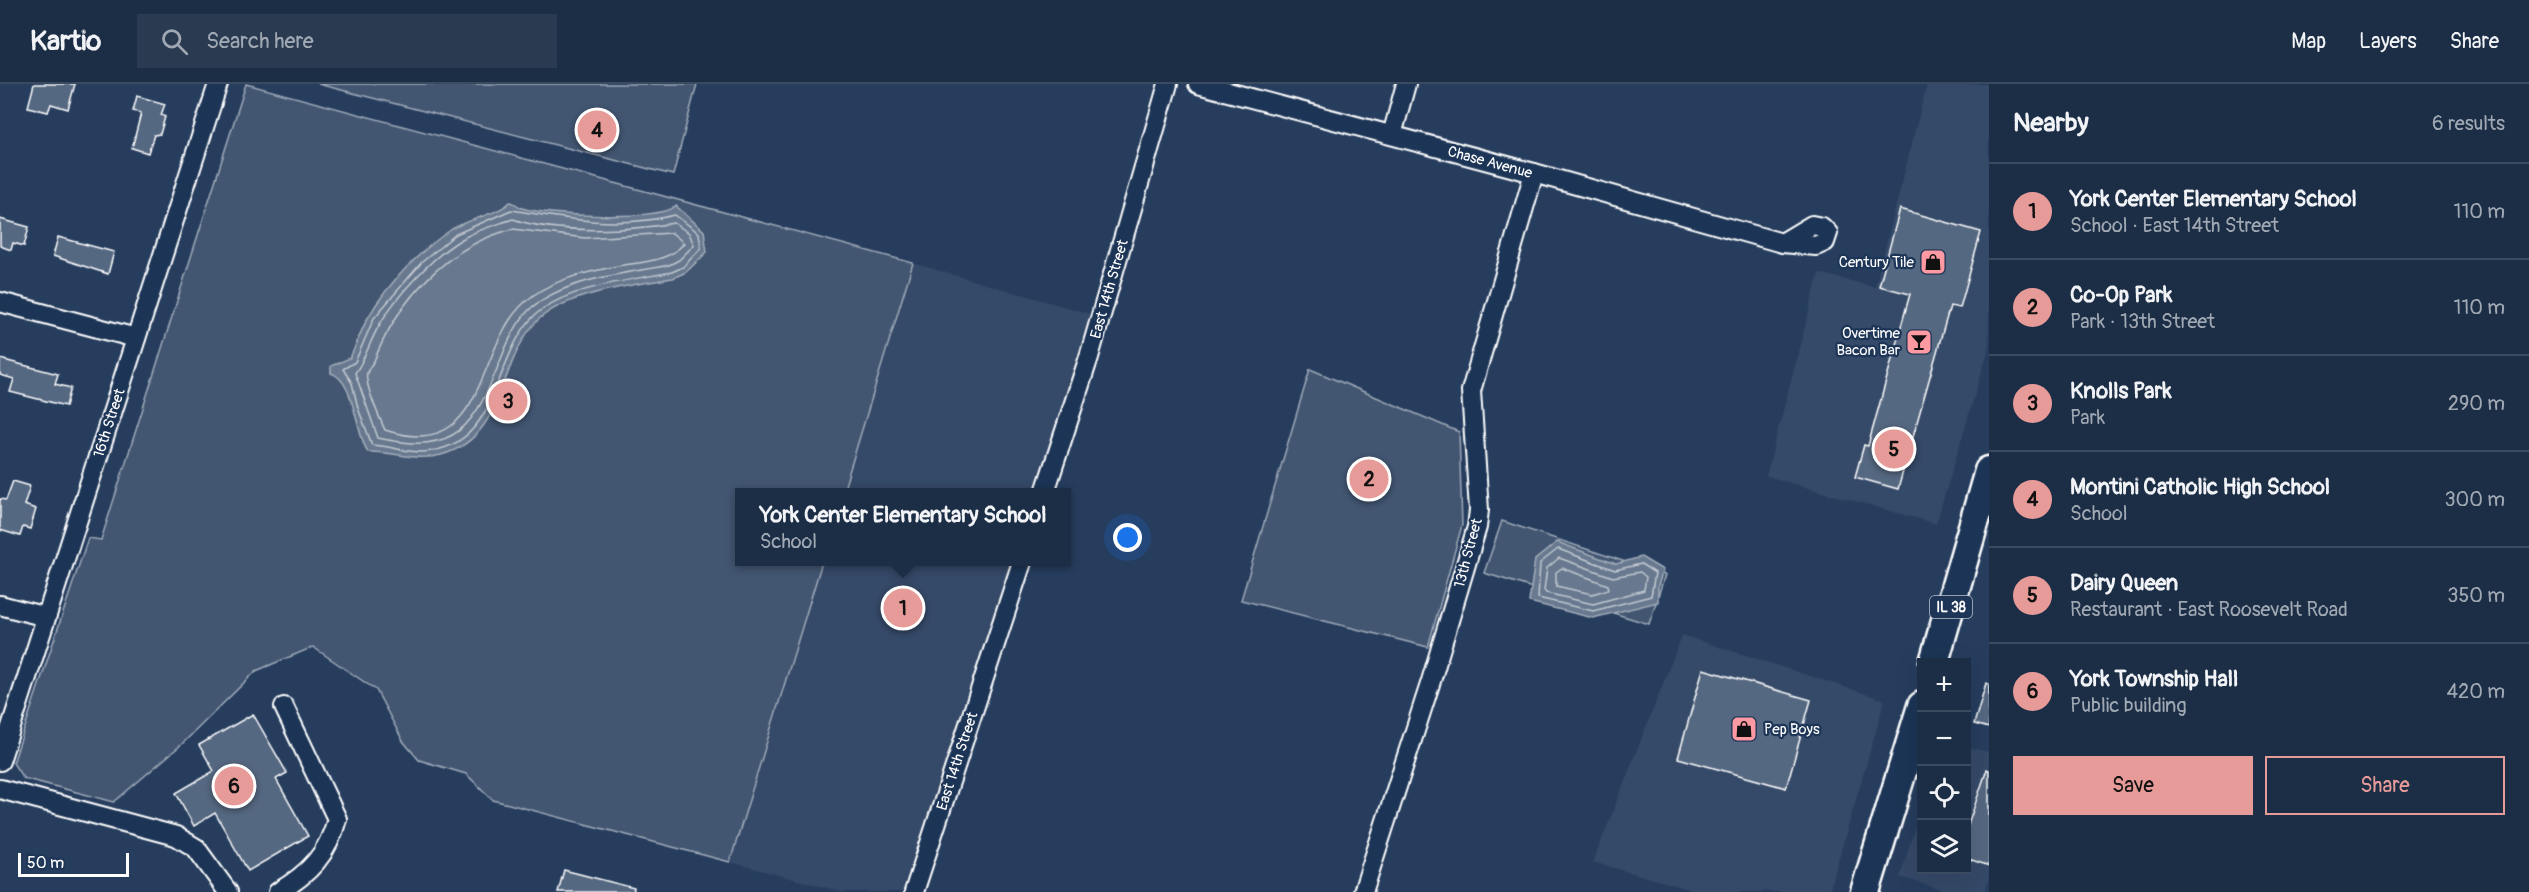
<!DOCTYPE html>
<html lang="en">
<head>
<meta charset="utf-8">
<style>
  body { margin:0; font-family:Pangolin,sans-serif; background:#293a51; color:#f1f3f6 }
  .controls { position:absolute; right:18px; bottom:18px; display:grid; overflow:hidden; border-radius:0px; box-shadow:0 6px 24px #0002 }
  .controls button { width:54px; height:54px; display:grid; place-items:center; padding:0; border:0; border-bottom:2px solid #3a4a5f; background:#1c2e46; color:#f1f3f6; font:30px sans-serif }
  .scale { position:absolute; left:18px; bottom:15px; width:111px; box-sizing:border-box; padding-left:6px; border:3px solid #fff; border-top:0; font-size:16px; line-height:21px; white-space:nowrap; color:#fff; -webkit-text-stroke:4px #1d3557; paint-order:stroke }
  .you { position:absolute; left:1128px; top:454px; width:21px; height:21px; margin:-15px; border:4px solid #fff; border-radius:50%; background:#1a73e8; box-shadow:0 0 0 9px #1a73e833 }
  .badge { display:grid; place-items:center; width:39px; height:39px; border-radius:50%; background:#e69b98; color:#111; font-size:20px; font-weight:700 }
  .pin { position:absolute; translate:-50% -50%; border:3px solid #fff; box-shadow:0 2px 6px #0006 }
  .popup { position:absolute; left:735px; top:404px; width:336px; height:78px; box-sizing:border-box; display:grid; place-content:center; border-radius:0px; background:#1c2e46; filter:drop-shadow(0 2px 4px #0005); font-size:20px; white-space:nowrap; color:#a0a8b3 }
  .popup b { font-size:22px; color:#f1f3f6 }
  .popup::after { content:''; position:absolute; left:50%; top:100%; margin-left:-12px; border:12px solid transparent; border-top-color:#1c2e46 }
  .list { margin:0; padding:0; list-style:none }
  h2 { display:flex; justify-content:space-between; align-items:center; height:78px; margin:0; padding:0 24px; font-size:26px }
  h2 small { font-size:20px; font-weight:400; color:#a0a8b3 }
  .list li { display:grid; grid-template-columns:39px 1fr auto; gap:18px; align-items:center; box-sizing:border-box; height:96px; padding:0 24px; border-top:2px solid #3a4a5f }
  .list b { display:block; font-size:22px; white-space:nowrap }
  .list p { margin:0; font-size:20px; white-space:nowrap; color:#a0a8b3 }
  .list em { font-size:20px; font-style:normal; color:#a0a8b3 }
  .actions { display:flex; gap:12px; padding:18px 24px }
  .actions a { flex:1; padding:14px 0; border:2px solid #e69b98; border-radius:0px; text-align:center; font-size:21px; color:#e69b98 }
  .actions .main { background:#e69b98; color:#111 }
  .icon { flex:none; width:33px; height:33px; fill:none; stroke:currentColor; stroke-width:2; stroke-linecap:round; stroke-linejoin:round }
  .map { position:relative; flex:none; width:1989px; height:808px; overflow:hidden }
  header { display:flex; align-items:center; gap:36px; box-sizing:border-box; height:84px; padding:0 30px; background:#1c2e46; border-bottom:2px solid #3a4a5f }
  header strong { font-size:28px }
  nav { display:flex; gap:33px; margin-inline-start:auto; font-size:21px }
  .search { width:420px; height:54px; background:#293a51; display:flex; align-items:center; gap:15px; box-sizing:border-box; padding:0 21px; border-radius:0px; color:#a0a8b3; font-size:22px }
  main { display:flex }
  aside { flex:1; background:#1c2e46 }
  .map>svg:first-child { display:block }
  .built { fill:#344a68 }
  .green { fill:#425672; stroke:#a0aab8; stroke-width:1.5 }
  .water { fill:#67788e; stroke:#a4aebb; stroke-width:1.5 }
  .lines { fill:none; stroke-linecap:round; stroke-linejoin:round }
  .shore { stroke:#c2c9d2; stroke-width:1.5 }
  .building { fill:#556781; stroke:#fff; stroke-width:1.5 }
  .street-casing { stroke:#fff; stroke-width:22 }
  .primary-casing { stroke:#fff; stroke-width:33 }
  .street { stroke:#1d3557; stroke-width:18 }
  .primary { stroke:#1d3557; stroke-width:28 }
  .labels { text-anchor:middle; stroke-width:4.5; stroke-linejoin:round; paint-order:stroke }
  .shield { fill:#1d3557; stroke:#bbc2cd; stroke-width:1.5 }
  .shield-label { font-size:14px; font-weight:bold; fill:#fff }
  .street-label { font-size:15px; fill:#fff; stroke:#1d3557 }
  .poi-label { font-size:15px; fill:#fff; stroke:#1d3557; text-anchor:end }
</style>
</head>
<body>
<header>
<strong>Kartio</strong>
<div class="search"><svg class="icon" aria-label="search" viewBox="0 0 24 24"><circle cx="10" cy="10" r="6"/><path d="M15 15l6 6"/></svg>Search here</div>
<nav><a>Map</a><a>Layers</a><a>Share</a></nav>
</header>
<main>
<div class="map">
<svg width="1989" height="808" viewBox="0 0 1989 808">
  <rect width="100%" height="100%" fill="#263d5e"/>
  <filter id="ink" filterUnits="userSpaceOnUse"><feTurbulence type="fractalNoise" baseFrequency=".0167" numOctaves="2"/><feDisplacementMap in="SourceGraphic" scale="12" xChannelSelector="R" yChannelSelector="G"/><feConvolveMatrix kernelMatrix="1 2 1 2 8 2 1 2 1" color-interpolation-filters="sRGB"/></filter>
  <g filter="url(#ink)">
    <g class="built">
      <path d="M1927 0H1989V264L1936 440 1766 392 1819 189 1875 203Z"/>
      <path d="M913 179 1094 231 1037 408H843Z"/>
      <path d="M822 478H1014L906 808H842L730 778Z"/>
      <path d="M1682 551 1885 616 1829 808H1688L1689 805 1593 778Z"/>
      <path d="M1967 663 1989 668V796L1985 808H1949L1900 793 1921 722 1922 786H1966Z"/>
    </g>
    <g class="green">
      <path d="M246 0 913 179 843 408H740V478H822L730 778 493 716 466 690 419 676 403 657 376 606 313 563 256 587 182 660 114 718 23 694 13 679 88 454 101 456Z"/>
      <path d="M318 0H697L673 91Z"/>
      <path d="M1310 285 1459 348 1462 441 1428 563 1241 516Z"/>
      <path d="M1502 437 1665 491 1649 540 1484 489Z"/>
    </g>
    <g class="water">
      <path d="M510 118C515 118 517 122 522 124 546 132 658 137 676 122L704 147 707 168 686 188 673 194C635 201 569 208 539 235 497 275 508 353 441 371 416 378 393 367 368 368 355 349 355 296 331 289V282L350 274C357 260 361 245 369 232 388 199 421 166 452 145 468 135 499 130 510 118Z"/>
      <path d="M1557 458 1616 480 1641 473 1663 486 1658 501V518L1593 534 1529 518 1535 476Z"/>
    </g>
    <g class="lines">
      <g class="shore">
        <path d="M511 126C564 135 621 145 675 131L699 149 701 164 683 183 672 188C632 196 564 203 534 232 491 275 501 364 422 368 405 368 389 362 372 361L358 324 352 299 343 285 355 278 374 234 422 178 456 150Z"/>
        <path d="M513 135C555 150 630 147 674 139L689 149 694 161 679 176 669 181C625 190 567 194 531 224 517 237 508 257 501 275 474 342 458 372 378 354L355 289C366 274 370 256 380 240 396 212 434 171 462 155 478 145 496 141 513 135Z"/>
        <path d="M513 145 585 154 672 149 684 159C669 179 636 178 613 183 583 189 548 197 525 218 474 263 488 380 385 346 380 335 364 300 367 289 368 285 372 280 374 277 398 216 448 161 513 145Z"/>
        <path d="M1558 465 1615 486 1641 480 1655 489 1651 512 1593 527 1538 514 1540 479Z"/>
        <path d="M1559 474 1613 493 1640 488 1646 493 1644 506 1593 520 1546 509 1544 506 1547 484Z"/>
        <path d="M1562 484 1608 501 1609 505 1592 510 1556 502V488Z"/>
      </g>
    </g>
    <g class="building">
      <path d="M34 0H75L68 25 51 20 48 28 28 23Z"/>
      <path d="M137 12 165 20 161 31 165 33 160 50 154 51 148 69 132 64 141 29 133 27Z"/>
      <path d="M1900 125 1981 148 1960 224 1950 222 1898 405 1855 393 1864 361 1868 362 1910 210 1879 202Z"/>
      <path d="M0 135 29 143 24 162 13 159 11 166 0 162Z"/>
      <path d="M58 153 114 168 108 190 53 172Z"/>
      <path d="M0 275 58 290 55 300 71 304 66 322 10 308 14 295 0 291Z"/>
      <path d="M13 397 30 402 24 421 36 425 30 445 23 443 20 452 0 446V415L6 416Z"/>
      <path d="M1703 585 1811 616 1786 704 1678 674Z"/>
      <path d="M1986 599 1989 600V644L1974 640Z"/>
      <path d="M253 630 287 689 276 695 308 752 248 787 215 729 194 742 176 709 214 687 199 661Z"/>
      <path d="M1987 685 1989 686V782L1966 774V747Z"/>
      <path d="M564 786 634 804 633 808H558Z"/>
    </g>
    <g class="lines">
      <g class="street-casing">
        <g id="street">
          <path d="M1198 0 1534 89 1782 159 1816 162 1825 158 1828 149 1822 143 1812 141 1782 159"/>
          <path d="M1392 51 1406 0"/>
          <path d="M0 218 136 254"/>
          <path d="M1045 408 1089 273 1168 0"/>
          <path d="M0 521 46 533"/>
          <path d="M0 677 218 0"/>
          <path d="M0 705 176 752 196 764 228 808"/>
          <path d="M278 808C309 790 328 770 337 735L284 623"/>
          <path d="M914 808 1022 478"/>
          <path d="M1363 808 1431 597 1477 443 1479 426 1471 307 1534 89"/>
        </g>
      </g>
      <g class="primary-casing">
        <g id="primary">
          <path d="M1934 578 1989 387"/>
          <path d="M1865 808 1922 622"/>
        </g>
      </g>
      <use href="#street" class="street"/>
      <use href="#primary" class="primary"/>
    </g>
  </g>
  <defs>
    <g id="shop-square" transform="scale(1.35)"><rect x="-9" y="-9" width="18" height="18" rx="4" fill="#ff9aa2" stroke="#1d3557"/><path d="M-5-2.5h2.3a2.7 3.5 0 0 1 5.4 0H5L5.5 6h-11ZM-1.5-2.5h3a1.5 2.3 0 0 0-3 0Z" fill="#111"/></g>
    <g id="bar-square" transform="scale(1.35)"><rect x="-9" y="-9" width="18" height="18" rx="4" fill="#ff9aa2" stroke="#1d3557"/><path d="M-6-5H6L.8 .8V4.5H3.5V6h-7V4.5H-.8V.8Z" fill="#111"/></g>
  </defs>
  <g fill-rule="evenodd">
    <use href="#shop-square" x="1933" y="178"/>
    <use href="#bar-square" x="1919" y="258"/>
    <use href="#shop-square" x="1744" y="645"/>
  </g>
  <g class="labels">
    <rect class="shield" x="1930" y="512" width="42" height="22" rx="4.5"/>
    <g class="shield-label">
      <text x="1951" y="528">IL 38</text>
    </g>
    <g class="street-label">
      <text transform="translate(1490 78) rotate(15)" y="5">Chase Avenue</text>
      <text transform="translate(1109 205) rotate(-74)" y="5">East 14th Street</text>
      <text transform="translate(109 339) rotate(-72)" y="5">16th Street</text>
      <text transform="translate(1468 469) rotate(-75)" y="5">13th Street</text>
      <text transform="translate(957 677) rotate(-72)" y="5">East 14th Street</text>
    </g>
    <g class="poi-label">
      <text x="1914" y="183">Century Tile</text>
      <text x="1900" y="254">Overtime<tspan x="1900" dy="17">Bacon Bar</tspan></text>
      <text x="1764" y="650" text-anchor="start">Pep Boys</text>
    </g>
  </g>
</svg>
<div class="controls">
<button>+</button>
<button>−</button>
<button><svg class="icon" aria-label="locate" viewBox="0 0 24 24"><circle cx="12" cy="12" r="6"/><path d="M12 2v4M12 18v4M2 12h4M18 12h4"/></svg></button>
<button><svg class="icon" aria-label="layers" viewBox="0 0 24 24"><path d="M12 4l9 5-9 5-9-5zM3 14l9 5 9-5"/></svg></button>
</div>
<div class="scale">50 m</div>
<div class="you"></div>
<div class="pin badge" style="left:903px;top:524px">1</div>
<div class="popup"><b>York Center Elementary School</b>School</div>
<div class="pin badge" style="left:1369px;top:395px">2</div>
<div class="pin badge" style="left:508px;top:317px">3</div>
<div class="pin badge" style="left:597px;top:46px">4</div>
<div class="pin badge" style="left:1894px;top:365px">5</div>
<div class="pin badge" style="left:234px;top:702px">6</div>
</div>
<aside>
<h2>Nearby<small>6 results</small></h2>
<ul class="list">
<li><span class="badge">1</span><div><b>York Center Elementary School</b><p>School · East 14th Street</p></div><em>110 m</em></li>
<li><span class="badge">2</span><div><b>Co-Op Park</b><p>Park · 13th Street</p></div><em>110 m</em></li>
<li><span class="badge">3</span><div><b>Knolls Park</b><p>Park</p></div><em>290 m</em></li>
<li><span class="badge">4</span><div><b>Montini Catholic High School</b><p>School</p></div><em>300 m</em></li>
<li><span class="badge">5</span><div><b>Dairy Queen</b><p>Restaurant · East Roosevelt Road</p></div><em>350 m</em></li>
<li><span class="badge">6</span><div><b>York Township Hall</b><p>Public building</p></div><em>420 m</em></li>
</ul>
<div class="actions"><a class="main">Save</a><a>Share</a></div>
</aside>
</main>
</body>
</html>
